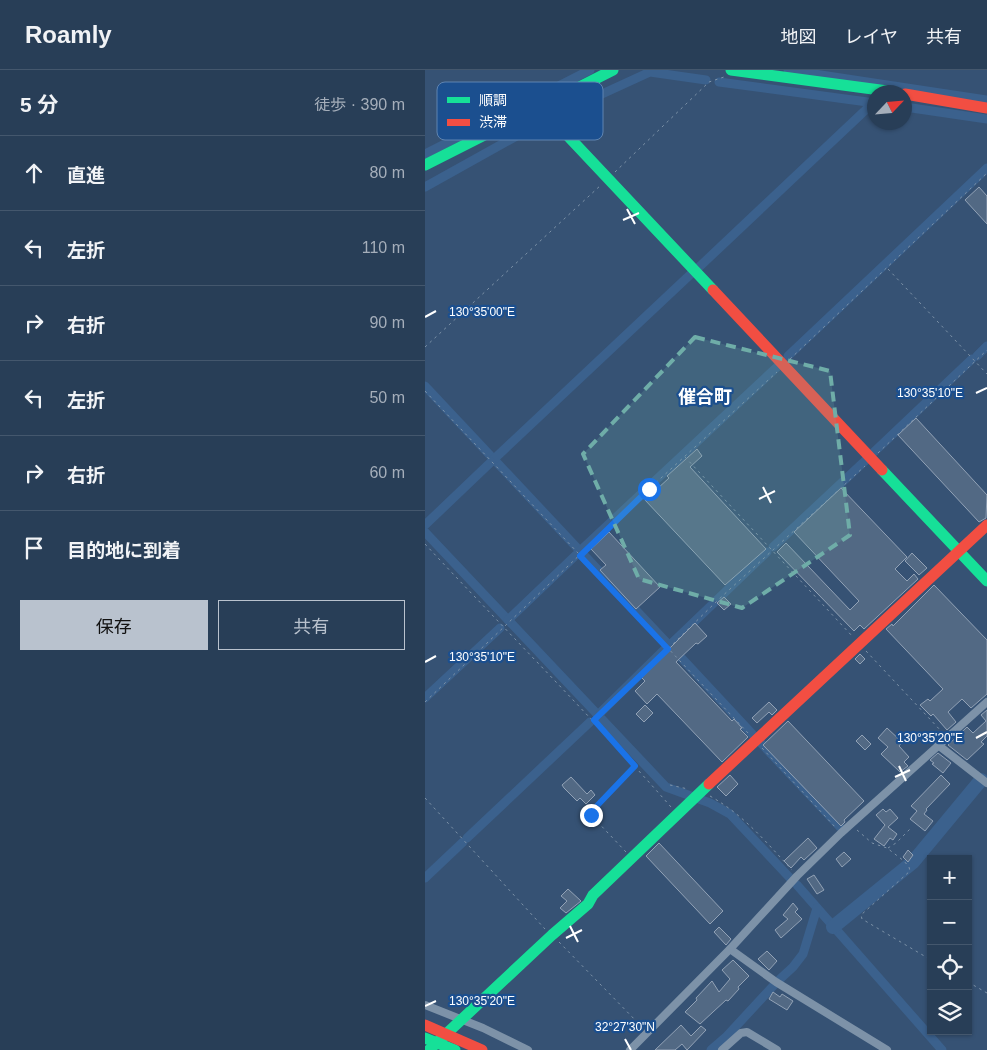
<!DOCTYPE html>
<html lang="ja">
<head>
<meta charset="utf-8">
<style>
  body { margin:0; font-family:Arial,"Noto Sans JP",sans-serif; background:#344961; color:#f1f3f6 }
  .controls { position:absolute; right:15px; bottom:15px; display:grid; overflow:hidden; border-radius:0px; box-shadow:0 1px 4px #0004 }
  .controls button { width:45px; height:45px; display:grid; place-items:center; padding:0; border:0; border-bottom:1px solid #44576d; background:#283e57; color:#f1f3f6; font:25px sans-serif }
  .compass { position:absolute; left:442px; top:15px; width:45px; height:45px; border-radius:50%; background:#283e57; box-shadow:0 1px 4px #0004; rotate:64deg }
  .stop { position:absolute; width:15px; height:15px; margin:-11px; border:4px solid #1a73e8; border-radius:50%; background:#fff }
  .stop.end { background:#1a73e8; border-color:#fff; box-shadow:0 1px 5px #0008 }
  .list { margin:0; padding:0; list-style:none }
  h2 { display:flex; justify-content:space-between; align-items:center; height:65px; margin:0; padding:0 20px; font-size:21px }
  h2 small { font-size:16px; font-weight:400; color:#a5aeba }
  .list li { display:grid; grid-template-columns:32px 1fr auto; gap:15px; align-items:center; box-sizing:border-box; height:75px; padding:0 20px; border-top:1px solid #44576d }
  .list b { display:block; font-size:19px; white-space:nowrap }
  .list em { font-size:16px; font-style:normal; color:#a5aeba }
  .actions { display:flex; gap:10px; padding:15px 20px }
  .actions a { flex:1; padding:11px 0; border:1px solid #b9c2ce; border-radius:0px; text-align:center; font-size:18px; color:#b9c2ce }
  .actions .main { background:#b9c2ce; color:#111 }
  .icon { flex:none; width:28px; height:28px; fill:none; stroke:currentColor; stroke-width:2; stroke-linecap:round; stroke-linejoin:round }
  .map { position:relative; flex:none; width:562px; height:980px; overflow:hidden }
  header { display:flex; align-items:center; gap:30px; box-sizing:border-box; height:70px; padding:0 25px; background:#283e57; border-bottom:1px solid #44576d }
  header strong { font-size:24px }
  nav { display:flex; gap:28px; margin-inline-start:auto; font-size:18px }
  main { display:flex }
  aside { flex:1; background:#283e57 }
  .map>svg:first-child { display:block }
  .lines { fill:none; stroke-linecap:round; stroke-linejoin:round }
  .canal { stroke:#3b618d; stroke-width:9 }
  .river { stroke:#3b618d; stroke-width:14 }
  .building { fill:#526984; stroke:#92a2b6 }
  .path { stroke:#7d92a8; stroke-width:1; stroke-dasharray:2.5 4; stroke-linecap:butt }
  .street { stroke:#7d92a8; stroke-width:8 }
  .fast { stroke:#16e098; stroke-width:11 }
  .jam { stroke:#f24e42; stroke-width:11 }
  .jam-bridge { stroke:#f24e42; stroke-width:11 }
  .route { stroke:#1a73e8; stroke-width:6 }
  .marked { fill:#6fada8; fill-opacity:0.2; stroke:#6fada8; stroke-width:4; stroke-dasharray:10 6; stroke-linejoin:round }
  .ticks { fill:none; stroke:#fff; stroke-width:2 }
  .labels { text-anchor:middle; stroke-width:4.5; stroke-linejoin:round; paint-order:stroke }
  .quarter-label { font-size:18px; font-weight:bold; fill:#fff; stroke:#1b4f8f }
  .key { fill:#1b4f8f; stroke:#5f84b1; stroke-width:1 }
  .key-label { font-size:14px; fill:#fff }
  .ticks-label { font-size:12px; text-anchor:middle; fill:#fff; stroke:#1b4f8f; stroke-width:4.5; stroke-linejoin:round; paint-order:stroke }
</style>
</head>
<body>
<header>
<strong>Roamly</strong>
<nav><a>地図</a><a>レイヤ</a><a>共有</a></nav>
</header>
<main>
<aside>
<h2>5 分<small>徒歩 · 390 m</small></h2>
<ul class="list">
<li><svg class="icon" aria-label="ahead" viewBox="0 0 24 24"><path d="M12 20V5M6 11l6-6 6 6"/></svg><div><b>直進</b></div><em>80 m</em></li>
<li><svg class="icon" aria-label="left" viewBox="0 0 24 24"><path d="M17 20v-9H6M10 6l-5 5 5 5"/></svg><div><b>左折</b></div><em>110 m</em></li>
<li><svg class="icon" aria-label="right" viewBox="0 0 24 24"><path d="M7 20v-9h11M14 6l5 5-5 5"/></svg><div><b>右折</b></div><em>90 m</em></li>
<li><svg class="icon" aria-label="left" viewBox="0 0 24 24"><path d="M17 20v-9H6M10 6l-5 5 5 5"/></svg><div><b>左折</b></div><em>50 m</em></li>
<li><svg class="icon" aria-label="right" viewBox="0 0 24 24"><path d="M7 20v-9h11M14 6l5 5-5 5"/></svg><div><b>右折</b></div><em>60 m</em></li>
<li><svg class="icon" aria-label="arrive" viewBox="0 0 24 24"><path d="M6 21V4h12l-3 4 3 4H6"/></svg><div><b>目的地に到着</b></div></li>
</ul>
<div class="actions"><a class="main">保存</a><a>共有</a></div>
</aside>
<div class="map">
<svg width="562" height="980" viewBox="0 0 562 980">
  <rect width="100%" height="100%" fill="#365274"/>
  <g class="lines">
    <g class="canal">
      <path d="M363 0 562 30"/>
      <path d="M294 12 450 33"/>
      <path d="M480 37 562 49"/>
      <path d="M129 46 225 2 281 10"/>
      <path d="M0 84 165 0"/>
      <path d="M0 117 122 49"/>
      <path d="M272 199 449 32"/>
      <path d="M363 286 562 98"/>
      <path d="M552 286 562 276"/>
      <path d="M0 316 155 481"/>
      <path d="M449 382 547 289"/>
      <path d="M68 390 268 202"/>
      <path d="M0 455 66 392"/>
      <path d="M0 462 241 717 285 733 305 744 365 808"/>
      <path d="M348 477 442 389"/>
      <path d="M156 480 352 297"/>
      <path d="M159 485 242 573"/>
      <path d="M83 550 151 485"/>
      <path d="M246 574 342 482"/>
      <path d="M250 581 331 668"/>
      <path d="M0 628 75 558"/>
      <path d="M176 642 239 580"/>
      <path d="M335 672 415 757"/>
      <path d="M42 768 165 652"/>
      <path d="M0 808 38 772"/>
      <path d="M372 815 517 980"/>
      <path d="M355 909 368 897 378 884 392 838"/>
      <path d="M286 980 301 967 350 914"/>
    </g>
    <path class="river" d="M408 857 488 792 556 710"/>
  </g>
  <g class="building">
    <path d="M554 117 562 126V154L540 130Z"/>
    <path d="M491 348 562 425 561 448 554 452 473 365Z"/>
    <path d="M272 379 277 386 265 397 341 479 300 515 220 430 244 408 242 406Z"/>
    <path d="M416 418 482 487 470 499 482 511 489 504 493 509 439 559 435 555 429 561 352 482 361 473 425 540 434 531 369 462Z"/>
    <path d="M184 462 235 517 211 539 175 500 181 495 166 479Z"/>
    <path d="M487 483 502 498 494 505 480 491Z"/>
    <path d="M509 515 562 570V624L546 638 537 629 523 642 531 652 522 660 508 644 506 646 495 635 503 629 505 631 518 619 461 559 467 554 468 556Z"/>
    <path d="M299 527 306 534 299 540 292 533Z"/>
    <path d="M270 553 282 566 273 574 271 573 251 592 307 651 309 649 317 658 315 659 323 667 297 692 232 624 222 634 210 621 220 611 216 607Z"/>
    <path d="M435 584 440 589 435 594 430 589Z"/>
    <path d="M344 632 352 640 347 645 344 642 332 653 327 648Z"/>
    <path d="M220 635 228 643 219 652 211 644Z"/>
    <path d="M562 640V666L556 672 559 674 542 690 523 675 542 657 548 663 561 651 556 645Z"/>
    <path d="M363 651 439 731 419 750 420 752 416 756 338 675Z"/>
    <path d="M462 658 477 672 474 676 484 687 479 692 483 696 475 702 456 684 463 677 453 668Z"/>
    <path d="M437 665 446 674 440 680 431 671Z"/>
    <path d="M513 683 526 693 518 703 507 694 509 693 505 690Z"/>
    <path d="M305 705 313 714 301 726 292 717Z"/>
    <path d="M516 705 525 714 501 739 502 740 499 744 508 751 500 761 485 749 492 741 486 736Z"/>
    <path d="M146 707 162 724 166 720 170 725 161 734 155 728 152 731 139 718 137 715Z"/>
    <path d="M458 739 461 742 465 739 473 748 463 757 472 764 468 770 465 768 459 776 449 769 460 755 451 745Z"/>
    <path d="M383 768 392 778 379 790 376 787 366 798 359 791Z"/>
    <path d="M234 773 298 841 285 854 221 786Z"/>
    <path d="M483 780 488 785 483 792 478 787Z"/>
    <path d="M419 782 426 789 417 797 411 789Z"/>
    <path d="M389 805 399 820 392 824 382 809Z"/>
    <path d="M143 819 156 831 141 843 135 838 142 831 136 826Z"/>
    <path d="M368 833 373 839 370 842 377 849 356 868 350 860 363 849 358 845Z"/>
    <path d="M294 857 306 869 301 875 289 862Z"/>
    <path d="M342 881 352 891 344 900 333 889Z"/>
    <path d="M308 890 324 906 313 917 314 919 303 931 301 930 275 954 260 942 272 930 271 928 287 911 294 922 305 909 297 900Z"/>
    <path d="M348 922 355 927 357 924 368 931 362 940 344 929Z"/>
    <path d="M256 955 266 966 276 956 281 960 262 980 257 974 250 980H230Z"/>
  </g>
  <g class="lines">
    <g class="path">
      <path d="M190 102 284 12 299 7"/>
      <path d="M463 199 562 304"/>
      <path d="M0 277 176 115"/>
      <path d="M365 289 562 103"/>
      <path d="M0 321 324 664"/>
      <path d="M453 383 562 280"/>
      <path d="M260 387 428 567"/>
      <path d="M0 474C82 562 167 647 246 737"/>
      <path d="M441 581 517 662"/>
      <path d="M0 632 224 419 352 302"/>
      <path d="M169 651 293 530 440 396"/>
      <path d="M337 678 411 758"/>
      <path d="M245 715 263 719"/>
      <path d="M285 726C320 746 340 771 367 800"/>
      <path d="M0 728 120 859"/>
      <path d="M432 760 447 773 462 778 479 791 484 797 485 801 436 845 437 849 506 890"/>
      <path d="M463 778 471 773 487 757"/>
      <path d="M201 782 166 745 167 741 210 697"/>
      <path d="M134 872 217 957"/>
      <path d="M543 912 562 923"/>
    </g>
    <g class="street">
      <path d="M513 675 562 713"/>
      <path d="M305 879 351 912 462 980"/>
      <path d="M0 935 58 958 103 980"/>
      <path d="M205 980 305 879 372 806 416 763 562 632"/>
      <path d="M297 980 316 963 322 962 352 980"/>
    </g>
    <g class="fast">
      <path d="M306 0 470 22"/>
      <path d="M110 39 125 47 288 220"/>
      <path d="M0 95 188 0"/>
      <path d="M457 400 562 511"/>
      <path d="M0 968 30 980"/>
      <path d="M4 980 127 865 163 834 168 825 284 714"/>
    </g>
    <g class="jam">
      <path d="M480 24 562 38"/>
      <path d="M288 220 457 400"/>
      <path d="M284 714 562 455"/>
    </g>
    <path class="jam-bridge" d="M0 955 57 980"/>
  </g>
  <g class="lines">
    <path class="route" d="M166 745 167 741 210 696 169 650 243 579 155 486 224 419"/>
  </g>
  <path class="marked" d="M270 267 405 301 425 465 317 538 214 509 158 384Z"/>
  <path class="ticks" d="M202 139 210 154M198 150 214 143M0 247 11 241M551 323 562 318M338 417 346 433M334 429 350 421M0 592 11 586M551 668 562 662M474 696 481 711M470 707 485 700M145 856 153 872M141 868 157 860M0 936 11 931M200 969 206 980"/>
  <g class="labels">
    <g class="quarter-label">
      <text x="280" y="333">催合町</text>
    </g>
  </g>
  <rect x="12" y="12" width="166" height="58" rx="8" class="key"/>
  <rect x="22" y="27" width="23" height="6" fill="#16e098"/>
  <rect x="22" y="49" width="23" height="7" fill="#f24e42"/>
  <g class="key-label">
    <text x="54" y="35">順調</text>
    <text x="54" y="57">渋滞</text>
  </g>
  <g class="ticks-label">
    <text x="57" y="246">130°35'00"E</text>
    <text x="505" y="327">130°35'10"E</text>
    <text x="57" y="591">130°35'10"E</text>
    <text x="505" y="672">130°35'20"E</text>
    <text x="57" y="935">130°35'20"E</text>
    <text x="200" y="961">32°27'30"N</text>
  </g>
</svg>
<div class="controls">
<button>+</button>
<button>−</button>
<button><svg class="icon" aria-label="locate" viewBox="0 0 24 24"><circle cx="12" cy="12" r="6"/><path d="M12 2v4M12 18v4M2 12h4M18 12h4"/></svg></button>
<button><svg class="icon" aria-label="layers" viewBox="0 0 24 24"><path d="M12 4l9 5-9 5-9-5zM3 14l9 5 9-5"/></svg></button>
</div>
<svg class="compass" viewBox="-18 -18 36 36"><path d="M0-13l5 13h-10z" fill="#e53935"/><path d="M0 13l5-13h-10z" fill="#a5aeba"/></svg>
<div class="stop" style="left:224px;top:419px"></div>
<div class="stop end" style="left:166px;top:745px"></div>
</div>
</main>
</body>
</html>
